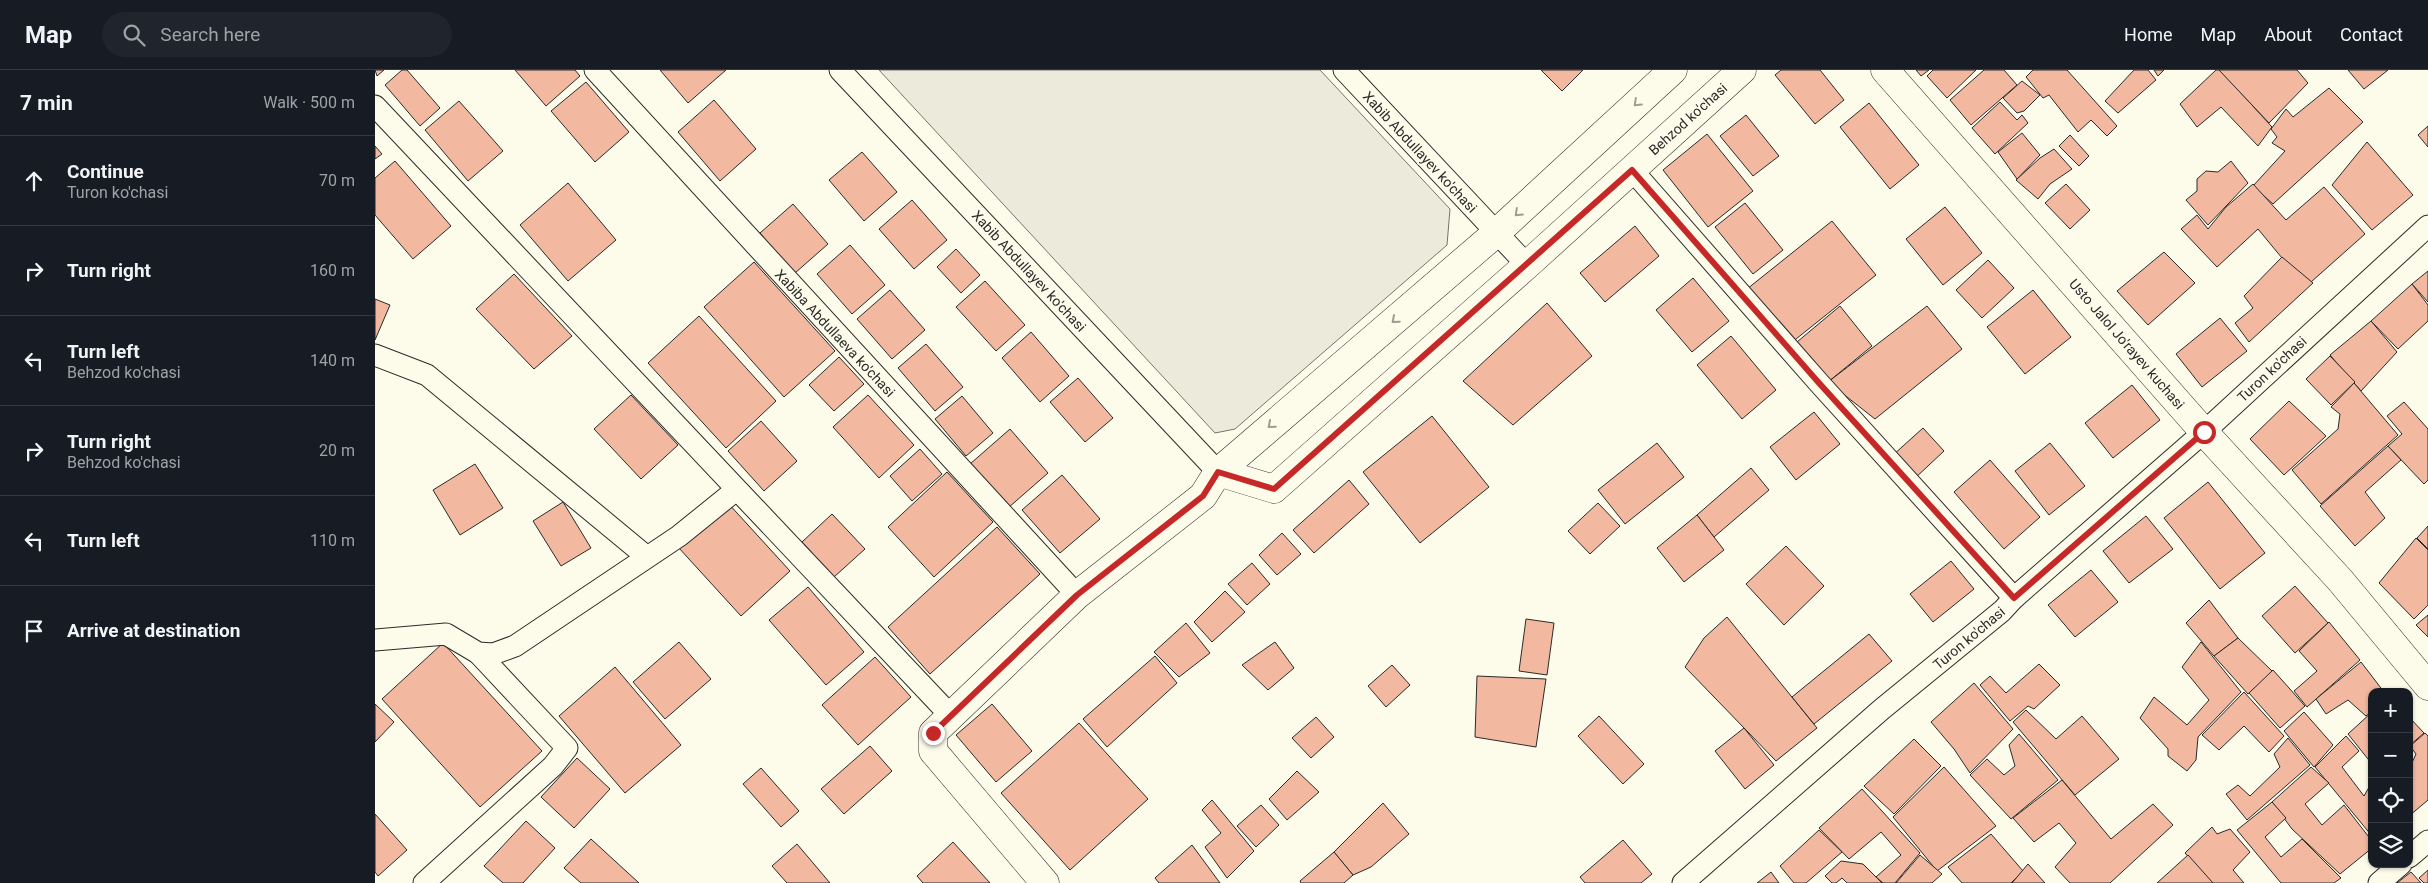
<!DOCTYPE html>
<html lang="en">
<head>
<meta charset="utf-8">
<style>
  body { margin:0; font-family:Roboto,sans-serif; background:#20242c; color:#f1f3f6 }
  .controls { position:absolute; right:15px; bottom:15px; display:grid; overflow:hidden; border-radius:10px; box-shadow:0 1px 4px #0004 }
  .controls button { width:45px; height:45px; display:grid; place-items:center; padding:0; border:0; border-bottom:1px solid #363941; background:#171b24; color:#f1f3f6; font:25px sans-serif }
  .stop { position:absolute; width:15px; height:15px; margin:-11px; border:4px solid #c62828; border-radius:50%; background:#fff }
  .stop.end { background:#c62828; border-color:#fff; box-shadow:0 1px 5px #0008 }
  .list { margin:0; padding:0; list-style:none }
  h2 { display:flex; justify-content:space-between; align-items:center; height:65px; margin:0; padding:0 20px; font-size:21px }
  h2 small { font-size:16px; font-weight:400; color:#9ea1a6 }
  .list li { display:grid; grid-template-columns:32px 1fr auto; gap:15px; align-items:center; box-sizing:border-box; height:90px; padding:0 20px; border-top:1px solid #363941 }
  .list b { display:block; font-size:19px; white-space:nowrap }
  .list p { margin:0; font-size:16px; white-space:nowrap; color:#9ea1a6 }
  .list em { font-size:16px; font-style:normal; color:#9ea1a6 }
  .icon { flex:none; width:28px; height:28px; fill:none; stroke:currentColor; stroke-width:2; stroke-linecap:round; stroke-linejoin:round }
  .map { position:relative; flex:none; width:2053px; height:813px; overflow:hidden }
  header { display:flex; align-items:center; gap:30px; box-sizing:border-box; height:70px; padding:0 25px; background:#171b24; border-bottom:1px solid #363941 }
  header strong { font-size:24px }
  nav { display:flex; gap:28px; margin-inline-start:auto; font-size:18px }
  .search { width:350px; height:45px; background:#20242c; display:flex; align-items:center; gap:12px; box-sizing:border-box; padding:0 18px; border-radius:28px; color:#9ea1a6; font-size:19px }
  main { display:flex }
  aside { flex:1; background:#171b24 }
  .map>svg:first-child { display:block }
  .green { fill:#ecebdb; stroke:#74746e }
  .building { fill:#f2b8a0; stroke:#2b2b2b }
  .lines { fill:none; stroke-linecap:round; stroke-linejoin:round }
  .street-casing { stroke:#2b2b2b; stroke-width:23 }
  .secondary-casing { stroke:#2b2b2b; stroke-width:29 }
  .street { stroke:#fdfbea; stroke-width:21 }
  .secondary { stroke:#fdfbea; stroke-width:28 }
  .oneway { stroke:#9e9d94 }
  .route { stroke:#c62828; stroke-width:6 }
  .labels { text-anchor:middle; stroke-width:4; stroke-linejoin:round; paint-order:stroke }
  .street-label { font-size:14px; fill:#2b2b2b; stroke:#fdfbea }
</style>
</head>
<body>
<header>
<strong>Map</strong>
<div class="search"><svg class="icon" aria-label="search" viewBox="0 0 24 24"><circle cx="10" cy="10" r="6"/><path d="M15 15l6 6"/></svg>Search here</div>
<nav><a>Home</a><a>Map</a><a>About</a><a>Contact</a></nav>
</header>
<main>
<aside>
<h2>7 min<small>Walk · 500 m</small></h2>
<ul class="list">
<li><svg class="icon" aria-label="ahead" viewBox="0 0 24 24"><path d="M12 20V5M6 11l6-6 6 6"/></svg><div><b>Continue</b><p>Turon ko'chasi</p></div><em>70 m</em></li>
<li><svg class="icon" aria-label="right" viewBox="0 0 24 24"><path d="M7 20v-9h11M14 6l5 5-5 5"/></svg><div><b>Turn right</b></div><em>160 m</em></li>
<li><svg class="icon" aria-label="left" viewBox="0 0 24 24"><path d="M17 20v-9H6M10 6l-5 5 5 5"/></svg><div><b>Turn left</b><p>Behzod ko'chasi</p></div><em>140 m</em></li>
<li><svg class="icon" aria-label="right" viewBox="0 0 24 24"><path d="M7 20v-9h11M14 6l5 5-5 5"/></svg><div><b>Turn right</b><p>Behzod ko'chasi</p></div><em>20 m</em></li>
<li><svg class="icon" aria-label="left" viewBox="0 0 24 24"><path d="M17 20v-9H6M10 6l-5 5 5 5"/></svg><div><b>Turn left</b></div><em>110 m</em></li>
<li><svg class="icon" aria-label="arrive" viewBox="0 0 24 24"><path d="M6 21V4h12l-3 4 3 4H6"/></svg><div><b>Arrive at destination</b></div></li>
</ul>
</aside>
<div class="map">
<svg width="2053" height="813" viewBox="0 0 2053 813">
  <rect width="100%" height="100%" fill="#fdfbea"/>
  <path class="green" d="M504 0H945L1075 139 1072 175 860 359 840 363Z"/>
  <g class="building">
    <path d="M0 0H9L2 6Z"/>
    <path d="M27 0H32L65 38 45 56 10 15Z"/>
    <path d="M140 0H200L205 6 171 36Z"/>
    <path d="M285 0H351L313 33Z"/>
    <path d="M1166 0H1208L1187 21Z"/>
    <path d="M1406 0H1445L1469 30 1440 54 1400 5Z"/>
    <path d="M1541 0H1554L1546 6Z"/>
    <path d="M1558 0H1601L1572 28 1552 6Z"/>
    <path d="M1609 0H1629L1642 15 1596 55 1575 30Z"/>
    <path d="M1658 0H1692L1742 56 1732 66 1716 50 1703 62 1674 25 1668 28 1651 7Z"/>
    <path d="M1759 0H1773L1781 10 1743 43 1730 31Z"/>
    <path d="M1779 0H1789L1783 6Z"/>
    <path d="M1841 0H1845L1897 57 1883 76 1846 37 1822 57 1805 34Z"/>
    <path d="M1844 0H1922L1933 13 1894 53Z"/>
    <path d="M1973 0H2013L1989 19Z"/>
    <path d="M1647 11 1665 25 1649 41 1642 43 1628 28Z"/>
    <path d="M211 12 254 62 220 92 176 41Z"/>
    <path d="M1954 18 1988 52 1898 134 1878 116 1910 81 1897 73 1902 67 1896 59 1911 39 1918 47Z"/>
    <path d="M339 30 381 79 345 111 303 62Z"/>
    <path d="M84 31 128 81 93 111 50 60Z"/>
    <path d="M1625 32 1642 50 1647 45 1653 53 1620 84 1597 58Z"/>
    <path d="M1494 33 1544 95 1515 119 1465 57Z"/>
    <path d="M1371 45 1404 86 1378 106 1345 66Z"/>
    <path d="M2053 56V77L2043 65Z"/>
    <path d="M1647 63 1665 85 1642 109 1623 82Z"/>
    <path d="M1332 64 1378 121 1333 157 1288 100Z"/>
    <path d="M1695 65 1714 86 1704 96 1684 76Z"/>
    <path d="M1992 72 2038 125 1997 160 1957 115Z"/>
    <path d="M0 76 7 84 0 89Z"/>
    <path d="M1679 79 1697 99 1675 114 1663 129 1641 110 1665 88Z"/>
    <path d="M487 82 522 122 489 151 454 110Z"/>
    <path d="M20 91 76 156 38 189 0 145V108Z"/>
    <path d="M1856 91 1873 113 1833 155 1811 130 1822 121V109L1831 101 1843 102Z"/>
    <path d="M193 113 241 170 193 211 145 155Z"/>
    <path d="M1691 114 1715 140 1695 159 1670 133Z"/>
    <path d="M1878 114 1911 150 1949 117 1990 164 1936 212 1907 188 1883 159 1842 197 1806 159 1822 145 1833 159 1851 137Z"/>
    <path d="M537 130 572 170 539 199 504 159Z"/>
    <path d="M1370 133 1408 180 1378 204 1340 157Z"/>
    <path d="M418 134 453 174 420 203 385 163Z"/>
    <path d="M1570 137 1607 183 1568 215 1531 169Z"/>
    <path d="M1457 151 1501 205 1416 273 1372 219Z"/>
    <path d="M1260 156 1284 186 1230 232 1205 203Z"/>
    <path d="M475 175 510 215 477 244 442 204Z"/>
    <path d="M581 179 605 205 586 223 562 197Z"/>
    <path d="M1789 182 1820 213 1773 255 1742 221Z"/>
    <path d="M1907 187 1938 213 1874 272 1860 253 1878 238 1869 226Z"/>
    <path d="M1613 190 1639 218 1607 248 1581 220Z"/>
    <path d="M379 192 460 281 409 327 329 237Z"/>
    <path d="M2053 201V232L2037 214Z"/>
    <path d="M139 204 197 266 159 299 101 239Z"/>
    <path d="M1318 208 1354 251 1317 282 1281 240Z"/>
    <path d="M610 211 650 255 621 281 581 237Z"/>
    <path d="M2037 214 2053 235V251L2023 279 1996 251Z"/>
    <path d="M515 220 550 260 517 289 482 249Z"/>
    <path d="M1658 220 1696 267 1650 304 1612 257Z"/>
    <path d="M0 229 15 235 0 270Z"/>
    <path d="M1172 233 1217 286 1138 355 1088 311Z"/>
    <path d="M1465 236 1497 276 1453 312 1422 272Z"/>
    <path d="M1552 236 1587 279 1500 349 1453 312Z"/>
    <path d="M324 246 401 331 351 378 273 293Z"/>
    <path d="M1845 248 1872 281 1827 317 1801 284Z"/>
    <path d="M1996 251 2022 282 1986 321 1955 285Z"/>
    <path d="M656 262 694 306 665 332 627 288Z"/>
    <path d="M1356 266 1401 320 1367 349 1322 295Z"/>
    <path d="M551 274 588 317 560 341 523 298Z"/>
    <path d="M1955 286 1980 312 1956 335 1931 309Z"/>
    <path d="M464 287 489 314 459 341 434 315Z"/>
    <path d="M703 308 738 348 710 372 675 332Z"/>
    <path d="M1979 313 2023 365 1946 434 1917 400 1963 359 1965 344 1956 337Z"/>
    <path d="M1757 315 1785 350 1738 388 1710 353Z"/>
    <path d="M256 325 303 375 266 409 219 359Z"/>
    <path d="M493 325 539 375 504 408 458 357Z"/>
    <path d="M587 326 618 363 591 386 560 349Z"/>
    <path d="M1914 331 1951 366 1909 405 1875 369Z"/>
    <path d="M2029 332 2053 359V410L2049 414 2013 376 2027 364 2012 346Z"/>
    <path d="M1439 342 1465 374 1421 410 1395 377Z"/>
    <path d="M1057 346 1114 417 1045 473 988 402Z"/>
    <path d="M386 351 422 391 389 421 353 381Z"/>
    <path d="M1548 358 1569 381 1538 410 1517 386Z"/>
    <path d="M635 359 673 403 633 438 595 394Z"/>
    <path d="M1282 373 1309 407 1250 454 1223 420Z"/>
    <path d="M1675 373 1710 416 1674 445 1640 401Z"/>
    <path d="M2013 376 2026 390 1990 422 2010 448 1980 476 1945 436Z"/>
    <path d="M545 379 567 404 537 431 515 406Z"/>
    <path d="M1615 390 1665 447 1629 479 1579 422Z"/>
    <path d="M100 394 128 438 85 465 58 420Z"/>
    <path d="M1376 398 1394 420 1339 467 1322 445Z"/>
    <path d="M572 402 618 452 559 507 513 457Z"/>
    <path d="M687 405 725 449 685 483 647 440Z"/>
    <path d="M974 410 994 434 939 483 918 460Z"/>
    <path d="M1833 412 1890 483 1845 519 1789 448Z"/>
    <path d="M188 432 216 478 186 496 158 451Z"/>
    <path d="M352 432 415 501 366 546 303 477Z"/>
    <path d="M1223 433 1245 456 1215 484 1193 461Z"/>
    <path d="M457 444 490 479 459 507 427 472Z"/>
    <path d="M1322 445 1349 480 1309 512 1282 478Z"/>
    <path d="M1771 446 1798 479 1754 513 1728 481Z"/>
    <path d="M2053 456V479L2042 468Z"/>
    <path d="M622 457 665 504 555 604 513 557Z"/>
    <path d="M907 463 926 484 902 505 884 485Z"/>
    <path d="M2041 468 2053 480V535L2039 549 2004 513Z"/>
    <path d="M1411 476 1449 516 1409 555 1371 514Z"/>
    <path d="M1576 491 1599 519 1558 552 1535 524Z"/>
    <path d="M877 493 895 514 872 535 853 514Z"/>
    <path d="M1716 500 1743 532 1700 567 1673 535Z"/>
    <path d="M1920 516 1953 553 1920 583 1887 546Z"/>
    <path d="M433 517 489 582 451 615 394 550Z"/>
    <path d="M850 521 870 542 837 572 819 552Z"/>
    <path d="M1834 530 1863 568 1839 586 1811 553Z"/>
    <path d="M2053 545V567L2041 555Z"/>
    <path d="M1352 547 1442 658 1401 691 1310 597 1329 568Z"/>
    <path d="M1151 549 1179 553 1172 605 1144 601Z"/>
    <path d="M1954 552 1985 590 1932 637 1919 621 1942 601 1924 581Z"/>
    <path d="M811 553 835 583 804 607 779 582Z"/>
    <path d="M1494 564 1517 591 1439 654 1417 627Z"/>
    <path d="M1863 568 1898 602 1873 624 1839 586Z"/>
    <path d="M304 572 336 609 290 649 258 612Z"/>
    <path d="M900 572 919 598 893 620 867 595Z"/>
    <path d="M1826 572 1866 622 1823 667 1821 690 1812 701 1793 686V679L1765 648 1779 627 1812 655 1834 630 1807 597Z"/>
    <path d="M68 573 167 681 105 737 7 629Z"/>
    <path d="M780 586 802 613 732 677 708 649Z"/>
    <path d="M500 587 536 627 483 675 447 635Z"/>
    <path d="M1986 592 2009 622H1997V641L1991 646 1973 630 1951 644 1941 629Z"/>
    <path d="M1664 594 1685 615 1659 639 1653 636 1635 651 1605 615 1615 606 1631 623Z"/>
    <path d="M1017 595 1035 615 1011 637 993 616Z"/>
    <path d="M240 597 306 675 250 723 184 646Z"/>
    <path d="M1898 600 1930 636 1905 658 1874 623Z"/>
    <path d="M1102 606 1171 609 1161 677 1100 667Z"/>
    <path d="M1599 613 1638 659 1595 703 1579 679 1556 652Z"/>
    <path d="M1869 622 1909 666 1894 682 1869 656 1844 680 1827 665Z"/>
    <path d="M0 634 19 652 0 672Z"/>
    <path d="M617 634 657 681 621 712 581 665Z"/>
    <path d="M1651 640 1681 669 1707 646 1744 689 1700 725 1638 652Z"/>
    <path d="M1929 642 1958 675 1939 697 1909 661Z"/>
    <path d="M1997 642V694L1973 664Z"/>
    <path d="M1224 646 1269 694 1248 714 1203 666Z"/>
    <path d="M941 647 959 667 936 688 917 668Z"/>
    <path d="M2034 647 2049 663 2034 676Z"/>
    <path d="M704 653 773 729 695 800 626 723Z"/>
    <path d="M1369 658 1399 695 1370 719 1340 681Z"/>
    <path d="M2050 663 2053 666V730L2034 746V699L2041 684 2035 676Z"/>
    <path d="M1644 664 1683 710 1636 749 1595 705 1612 689 1629 705 1640 696 1634 675Z"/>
    <path d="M1971 666 1984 681 1967 697 1989 726 1997 712V766L1940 697Z"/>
    <path d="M1913 668 1935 695 1872 750 1851 724 1863 715 1875 726 1905 697 1899 684Z"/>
    <path d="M1539 669 1566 696 1519 744 1489 716Z"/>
    <path d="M495 676 517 701 469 744 446 719Z"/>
    <path d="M202 688 235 719 199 758 166 727Z"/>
    <path d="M1569 697 1621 756 1562 801 1518 747Z"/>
    <path d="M1936 697 1954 713 1930 734 1947 755 1969 735 1997 771V778L1965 804 1917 759 1897 732Z"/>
    <path d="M386 698 424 741 406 757 368 714Z"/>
    <path d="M922 701 944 722 912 750 894 729Z"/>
    <path d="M1687 710 1736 769 1778 734 1798 755 1735 813H1695L1680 797 1701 773 1684 753 1659 772 1638 748Z"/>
    <path d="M1487 719 1545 783 1520 813H1508L1501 807 1526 785 1506 762 1474 789 1444 758Z"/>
    <path d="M837 730 879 781 852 808 830 777 846 763 827 740Z"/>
    <path d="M1897 732 1911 748 1890 767 1906 787 1927 769 1966 808 1959 813H1906L1862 760Z"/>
    <path d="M1008 733 1034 764 996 797 978 805 959 782Z"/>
    <path d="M886 735 904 755 881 777 862 756Z"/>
    <path d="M0 744 32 780 3 806 0 802Z"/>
    <path d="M151 751 180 778 148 813H128L109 796Z"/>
    <path d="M1837 757 1842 764 1855 759 1875 782 1858 800 1869 813H1837L1810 783Z"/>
    <path d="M1444 760 1467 782 1431 813H1419L1405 796Z"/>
    <path d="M1616 764 1648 801 1636 813H1587L1573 797Z"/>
    <path d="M216 769 264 813H206L189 798Z"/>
    <path d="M1248 770 1277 804 1266 813H1210L1205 807Z"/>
    <path d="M578 772 615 813H548L542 806Z"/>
    <path d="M422 774 455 813H412L397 796Z"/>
    <path d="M817 775 845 813H784L780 808Z"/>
    <path d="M959 782 978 805 969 813H926L925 811Z"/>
    <path d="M1545 785 1567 804 1557 813H1521Z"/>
    <path d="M1813 785 1838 813H1782Z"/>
    <path d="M1466 791 1488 794 1507 813H1472L1467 808 1461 813H1457L1450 806Z"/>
    <path d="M1653 794 1670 813H1637Z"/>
    <path d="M2053 800V813H2049L2044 808Z"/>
    <path d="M1396 802 1404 813H1382Z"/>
    <path d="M2036 802 2046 813H2022Z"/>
  </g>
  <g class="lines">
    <g class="street-casing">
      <g id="street">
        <path d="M220 0 702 525"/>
        <path d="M465 0 843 402"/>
        <path d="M969 0 1152 195"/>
        <path d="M0 36 576 646"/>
        <path d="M1257 100 1444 313 1639 528"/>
        <path d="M0 285 52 305 272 487"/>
        <path d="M0 570 71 564 103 583 118 584 140 576 304 466 361 420"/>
        <path d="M2034 787 2053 771"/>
        <path d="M49 813 178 696 192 678 103 583"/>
        <path d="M1308 813 1507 639 1627 541 1639 528 1829 362 2053 156"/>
        <path d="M2004 813 2026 794"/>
      </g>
    </g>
    <g class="secondary-casing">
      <g id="secondary">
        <path d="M1510 0 1829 362 1965 510 2053 616"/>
        <path d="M843 402 899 419 1152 195 1367 0"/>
        <path d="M670 813 558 681V663L702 525 828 426 843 402 1120 164 1298 0"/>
      </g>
    </g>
    <use href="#street" class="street"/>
    <use href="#secondary" class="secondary"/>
  </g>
  <defs><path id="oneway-chevron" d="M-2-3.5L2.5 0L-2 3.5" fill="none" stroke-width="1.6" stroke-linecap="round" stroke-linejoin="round" transform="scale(1.25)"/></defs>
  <g class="oneway">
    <use href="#oneway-chevron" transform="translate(1262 33) rotate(137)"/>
    <use href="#oneway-chevron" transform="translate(1143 143) rotate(137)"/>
    <use href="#oneway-chevron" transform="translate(1020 250) rotate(139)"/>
    <use href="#oneway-chevron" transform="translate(896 355) rotate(139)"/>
  </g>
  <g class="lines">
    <path class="route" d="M558 663 702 525 828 426 843 402 899 419 1257 100 1444 313 1639 528 1829 362"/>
  </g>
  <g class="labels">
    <g class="street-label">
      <text transform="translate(1313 49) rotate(-42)" y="5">Behzod ko'chasi</text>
      <text transform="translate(1045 82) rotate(47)" y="5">Xabib Abdullayev ko'chasi</text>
      <text transform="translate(654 201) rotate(47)" y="5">Xabib Abdullayev ko'chasi</text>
      <text transform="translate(460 263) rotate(47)" y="5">Xabiba Abdullaeva ko'chasi</text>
      <text transform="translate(1752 274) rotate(49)" y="5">Usto Jalol Jo'rayev kuchasi</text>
      <text transform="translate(1897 299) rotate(-43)" y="5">Turon ko'chasi</text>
      <text transform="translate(1594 568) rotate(-40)" y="5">Turon ko'chasi</text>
    </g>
  </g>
</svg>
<div class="controls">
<button>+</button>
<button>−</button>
<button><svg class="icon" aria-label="locate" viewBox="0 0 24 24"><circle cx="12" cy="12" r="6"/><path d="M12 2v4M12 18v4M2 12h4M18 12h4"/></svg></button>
<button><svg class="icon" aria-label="layers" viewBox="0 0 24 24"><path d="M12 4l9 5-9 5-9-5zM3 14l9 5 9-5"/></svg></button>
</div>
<div class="stop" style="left:1829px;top:362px"></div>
<div class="stop end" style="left:558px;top:663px"></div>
</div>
</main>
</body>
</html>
